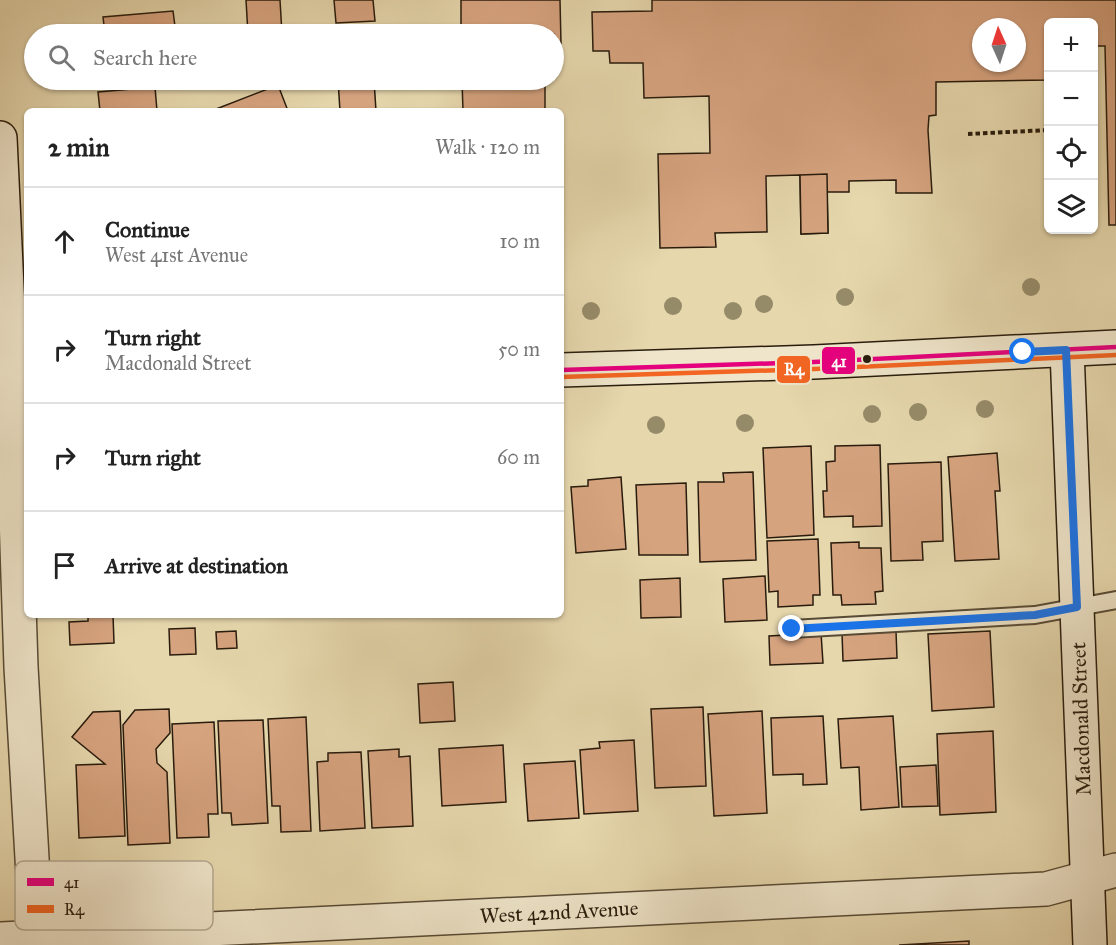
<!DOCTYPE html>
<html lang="en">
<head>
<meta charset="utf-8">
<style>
  body { margin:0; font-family:"IM FELL Great Primer",serif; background:#f6f6f6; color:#222 }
  .controls { position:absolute; right:18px; top:18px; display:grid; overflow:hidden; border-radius:9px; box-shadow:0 2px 4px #0004 }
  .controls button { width:54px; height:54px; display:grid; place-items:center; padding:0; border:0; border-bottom:2px solid #e0e0e0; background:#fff; color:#222; font:30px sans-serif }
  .compass { position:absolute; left:972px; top:18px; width:54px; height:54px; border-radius:50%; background:#fff; box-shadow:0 2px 4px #0004; rotate:357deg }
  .stop { position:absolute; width:18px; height:18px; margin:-14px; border:4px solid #1a73e8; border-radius:50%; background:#fff }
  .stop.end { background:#1a73e8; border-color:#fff; box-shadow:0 2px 6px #0008 }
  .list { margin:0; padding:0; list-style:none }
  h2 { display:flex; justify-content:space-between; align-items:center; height:78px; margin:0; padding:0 24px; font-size:26px }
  h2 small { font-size:20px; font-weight:400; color:#767676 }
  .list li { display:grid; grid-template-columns:39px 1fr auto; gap:18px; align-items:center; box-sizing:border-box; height:108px; padding:0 24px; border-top:2px solid #e0e0e0 }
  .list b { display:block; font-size:22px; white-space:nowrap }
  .list p { margin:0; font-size:20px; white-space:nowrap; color:#767676 }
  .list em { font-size:20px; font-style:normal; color:#767676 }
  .icon { flex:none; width:33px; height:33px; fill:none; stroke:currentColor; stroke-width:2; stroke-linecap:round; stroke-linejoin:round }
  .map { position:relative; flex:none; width:1116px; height:945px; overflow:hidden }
  .search { position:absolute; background:#fff; box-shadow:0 2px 4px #0004; left:24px; top:24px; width:540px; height:66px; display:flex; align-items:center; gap:15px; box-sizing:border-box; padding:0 21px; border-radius:33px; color:#767676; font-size:22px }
  .panel { position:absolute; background:#fff; box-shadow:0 2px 4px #0004; left:24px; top:108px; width:540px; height:510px; border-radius:9px }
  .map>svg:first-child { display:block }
  .building { fill:#d6a37f; stroke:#291c0d; stroke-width:1.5; fill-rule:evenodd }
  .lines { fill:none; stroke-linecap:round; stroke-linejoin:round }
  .lane-casing { stroke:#584b35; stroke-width:20 }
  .street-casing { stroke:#584b35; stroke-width:36 }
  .secondary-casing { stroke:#291c0d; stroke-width:36 }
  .path { stroke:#291c0d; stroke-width:4; stroke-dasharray:4.5 3; stroke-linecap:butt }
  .lane { stroke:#efe5ca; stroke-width:16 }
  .street { stroke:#efe5ca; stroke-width:33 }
  .secondary { stroke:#efe5ca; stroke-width:33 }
  .bus-1-casing { stroke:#efe5ca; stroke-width:9 }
  .bus-2-casing { stroke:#efe5ca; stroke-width:9 }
  .bus-1 { stroke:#e5007d; stroke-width:4.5 }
  .bus-2 { stroke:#f26522; stroke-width:4.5 }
  .tree { fill:#968b69 }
  .route { stroke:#1a73e8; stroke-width:8 }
  .bus-dot { fill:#291c0d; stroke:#efe5ca; stroke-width:2 }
  .labels { text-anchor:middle; stroke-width:6; stroke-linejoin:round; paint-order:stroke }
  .street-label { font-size:21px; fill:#291c0d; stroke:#efe5ca }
  .key { fill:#efe5ca; stroke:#b4a991; stroke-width:1.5 }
  .key-label { font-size:16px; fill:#291c0d }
  .line-badge { stroke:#efe5ca; stroke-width:2 }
  .badge-label { font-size:16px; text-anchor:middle; font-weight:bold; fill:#fff }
</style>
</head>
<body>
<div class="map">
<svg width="1116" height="945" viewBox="0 0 1116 945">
  <rect width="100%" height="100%" fill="#e6d7ad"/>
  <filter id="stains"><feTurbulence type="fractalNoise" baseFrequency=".00333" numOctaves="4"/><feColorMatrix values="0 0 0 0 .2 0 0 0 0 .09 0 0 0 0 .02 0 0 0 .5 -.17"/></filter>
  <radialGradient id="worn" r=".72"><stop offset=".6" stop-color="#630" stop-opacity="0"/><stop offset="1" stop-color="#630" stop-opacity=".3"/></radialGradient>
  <g class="building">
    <path d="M246 0H280L282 34H248Z"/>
    <path d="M334 0H373L375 21 336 23Z"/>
    <path d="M461 0H560L561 44H554V34H461Z"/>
    <path d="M652 0H1116V225H1109L1105 46H1094V22H1048V80L936 82V115L929 116 928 130 932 193H896V180L849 181V192H827L828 233 801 234 800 175 766 176 767 232 715 233 716 247 660 248 658 154 710 153 709 96 644 98 643 63H610L609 51H593L592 12 652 11ZM981 27H1017V63H981Z"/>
    <path d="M173 11 176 34H105L103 17Z"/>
    <path d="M338 80H374L376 111H340Z"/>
    <path d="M462 80H545V111H463Z"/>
    <path d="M278 85 288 111H211Z"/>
    <path d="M155 87 157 111H100L98 92Z"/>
    <path d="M827 174 828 233 801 234 800 175Z"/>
    <path d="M880 445 882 526 853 527V516L824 517 823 491H827L826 462 835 461V446Z"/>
    <path d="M811 446 814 535 767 538 763 448Z"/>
    <path d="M997 453 1000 491H995L999 559 955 561 948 457Z"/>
    <path d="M941 462 943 541 922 542 923 560 891 561 888 464Z"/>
    <path d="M753 472 756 560 700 562 698 482H724L723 473Z"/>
    <path d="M621 477 626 549 576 553 571 487 588 486V480Z"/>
    <path d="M686 483 688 555H639L636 485Z"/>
    <path d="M818 539 820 595H813V605L778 607V591L769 592 767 541Z"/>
    <path d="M859 542V548H881L883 591 875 592 876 604 842 605 841 595H833L831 543Z"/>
    <path d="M765 576 767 620 725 622 723 579Z"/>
    <path d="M680 578 681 617 641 618 640 580Z"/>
    <path d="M88 615H113L114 643 70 645 69 622 88 621Z"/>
    <path d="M195 628 196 654 170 655 169 629Z"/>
    <path d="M236 631 237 648 217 649 216 632Z"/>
    <path d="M896 631 897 658 843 661 842 633Z"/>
    <path d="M990 631 994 707 932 711 928 634Z"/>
    <path d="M821 633 823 663 770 665 769 636Z"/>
    <path d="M453 682 455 721 420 723 418 684Z"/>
    <path d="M703 707 706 786 655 788 651 709Z"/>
    <path d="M169 709 170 733 156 749 157 763 167 772 170 843 128 845 123 725 135 710Z"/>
    <path d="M120 711 125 836 79 838 76 765 105 764 72 737 93 712Z"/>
    <path d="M762 711 767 813 714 816 708 714Z"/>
    <path d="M823 716 827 784 803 785V774L773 775 771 718Z"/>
    <path d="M893 716 899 807 861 810 859 767 841 768 838 719Z"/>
    <path d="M306 717 311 831 281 832 280 806H272L268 719Z"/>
    <path d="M263 720 268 823 232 825 231 813H222L218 721Z"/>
    <path d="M214 722 218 814H208L209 837 177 838 172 724Z"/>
    <path d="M993 731 996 812 940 815 937 734Z"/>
    <path d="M634 740 638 811 584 814 580 750 600 748 599 742Z"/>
    <path d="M503 745 506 802 442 806 439 749Z"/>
    <path d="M399 749V757L410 756 413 826 372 828 368 751Z"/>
    <path d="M361 752 365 828 320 831 317 762 328 761V753Z"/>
    <path d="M575 761 579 818 528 821 524 764Z"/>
    <path d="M936 765 938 806 902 807 900 767Z"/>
    <path d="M969 941V945H899Z"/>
  </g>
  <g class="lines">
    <g class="lane-casing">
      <path id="lane" d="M792 629 1035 615 1116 600"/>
    </g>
    <g class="street-casing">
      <g id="street">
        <path d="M12 394 21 667 37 945"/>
        <path d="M0 939 1046 889 1116 870"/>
      </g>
    </g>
    <g class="secondary-casing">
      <g id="secondary">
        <path d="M0 138 12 394"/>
        <path d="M1067 350 1090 945"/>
        <path d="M561 370 814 362 1116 347"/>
      </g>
    </g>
    <path class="path" d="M968 134 1048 130"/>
    <use href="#lane" class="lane"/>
    <use href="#street" class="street"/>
    <use href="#secondary" class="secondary"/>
    <g class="bus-1-casing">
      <path id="bus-1" d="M561 370 814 362 1116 347"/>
    </g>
    <g class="bus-2-casing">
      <path id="bus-2" d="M561 377 814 369 1116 355"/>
    </g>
    <use href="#bus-1" class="bus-1"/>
    <use href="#bus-2" class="bus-2"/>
  </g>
  <g class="tree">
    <circle cx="1031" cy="287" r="9"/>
    <circle cx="845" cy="297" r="9"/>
    <circle cx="764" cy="304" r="9"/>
    <circle cx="673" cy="306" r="9"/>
    <circle cx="591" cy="311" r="9"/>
    <circle cx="733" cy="311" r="9"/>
    <circle cx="985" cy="409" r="9"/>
    <circle cx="918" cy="412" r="9"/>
    <circle cx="872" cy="414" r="9"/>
    <circle cx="745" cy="423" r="9"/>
    <circle cx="656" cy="425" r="9"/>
  </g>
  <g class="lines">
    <path class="route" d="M792 629 1035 615 1077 607 1066 350 1023 352"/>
  </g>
  <circle class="bus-dot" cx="867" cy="359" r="5"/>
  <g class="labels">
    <g class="street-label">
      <text transform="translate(1081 719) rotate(-92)" y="7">Macdonald Street</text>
      <text transform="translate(559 912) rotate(-3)" y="7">West 42nd Avenue</text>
    </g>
  </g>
  <rect x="15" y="861" width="198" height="69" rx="9" class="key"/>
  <rect x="27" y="878" width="27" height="8" fill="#e5007d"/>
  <rect x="27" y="905" width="27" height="8" fill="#f26522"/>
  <g class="key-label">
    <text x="64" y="888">41</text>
    <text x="64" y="915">R4</text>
  </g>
  <g class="line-badge">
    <rect x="821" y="346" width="35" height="29" rx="6" fill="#e5007d"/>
    <rect x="776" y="355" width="35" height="29" rx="6" fill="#f26522"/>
  </g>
  <g class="badge-label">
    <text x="839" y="367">41</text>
    <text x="794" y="375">R4</text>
  </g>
  <rect width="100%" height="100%" filter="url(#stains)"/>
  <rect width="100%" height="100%" fill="url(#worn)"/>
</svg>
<div class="controls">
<button>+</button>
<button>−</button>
<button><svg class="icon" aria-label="locate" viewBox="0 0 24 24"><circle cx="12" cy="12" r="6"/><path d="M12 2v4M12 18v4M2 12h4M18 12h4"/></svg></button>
<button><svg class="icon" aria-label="layers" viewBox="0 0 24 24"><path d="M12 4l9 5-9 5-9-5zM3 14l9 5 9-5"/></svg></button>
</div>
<svg class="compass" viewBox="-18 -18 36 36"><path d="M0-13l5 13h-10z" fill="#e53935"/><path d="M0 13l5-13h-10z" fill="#767676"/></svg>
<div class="stop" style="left:1023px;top:352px"></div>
<div class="stop end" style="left:792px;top:629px"></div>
<div class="search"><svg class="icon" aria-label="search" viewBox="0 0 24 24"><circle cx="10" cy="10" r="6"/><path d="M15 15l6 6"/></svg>Search here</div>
<section class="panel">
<h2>2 min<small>Walk · 120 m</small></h2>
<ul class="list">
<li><svg class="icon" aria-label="ahead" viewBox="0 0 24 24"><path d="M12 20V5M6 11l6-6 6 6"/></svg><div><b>Continue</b><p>West 41st Avenue</p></div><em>10 m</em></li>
<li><svg class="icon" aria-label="right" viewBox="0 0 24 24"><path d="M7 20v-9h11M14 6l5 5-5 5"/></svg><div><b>Turn right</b><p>Macdonald Street</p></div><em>50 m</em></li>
<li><svg class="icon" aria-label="right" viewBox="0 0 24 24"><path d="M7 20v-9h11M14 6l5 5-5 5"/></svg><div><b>Turn right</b></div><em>60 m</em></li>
<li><svg class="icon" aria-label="arrive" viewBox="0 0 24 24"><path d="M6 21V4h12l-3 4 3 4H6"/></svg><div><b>Arrive at destination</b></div></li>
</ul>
</section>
</div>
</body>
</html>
